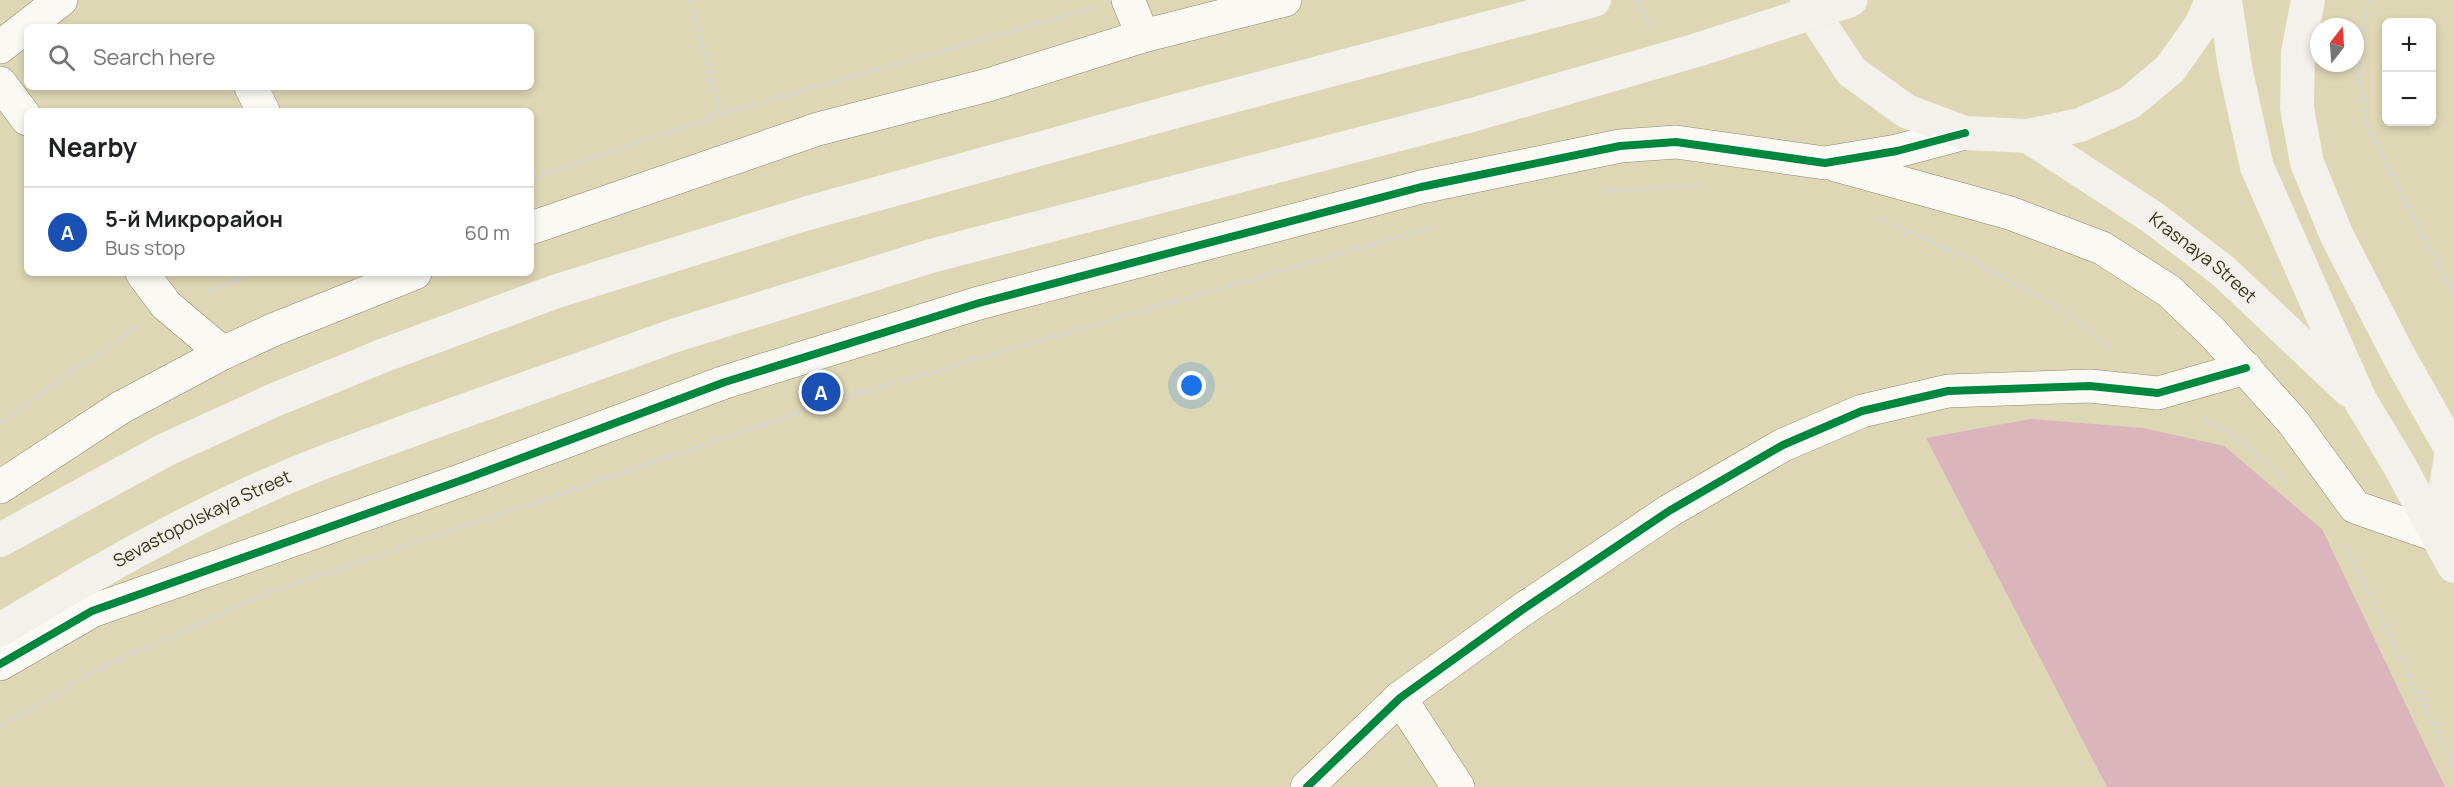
<!DOCTYPE html>
<html lang="en">
<head>
<meta charset="utf-8">
<style>
  body { margin:0; font-family:Manrope,sans-serif; background:#f2f2f2; color:#202124 }
  .controls { position:absolute; right:18px; top:18px; display:grid; overflow:hidden; border-radius:9px; box-shadow:0 3px 9px #0003 }
  .controls button { width:54px; height:54px; display:grid; place-items:center; padding:0; border:0; border-bottom:2px solid #e0e0e0; background:#fff; color:#202124; font:30px sans-serif }
  .compass { position:absolute; left:2310px; top:18px; width:54px; height:54px; border-radius:50%; background:#fff; box-shadow:0 3px 9px #0003; rotate:17deg }
  .you { position:absolute; left:1192px; top:386px; width:21px; height:21px; margin:-15px; border:4px solid #fff; border-radius:50%; background:#1a73e8; box-shadow:0 0 0 9px #1a73e833 }
  .badge { display:grid; place-items:center; width:39px; height:39px; border-radius:50%; background:#b45309; color:#fff; font-size:20px; font-weight:700 }
  .pin { position:absolute; translate:-50% -50%; border:3px solid #fff; box-shadow:0 2px 6px #0006 }
  .list { margin:0; padding:0; list-style:none }
  h2 { display:flex; justify-content:space-between; align-items:center; height:78px; margin:0; padding:0 24px; font-size:26px }
  h2 small { font-size:20px; font-weight:400; color:#757577 }
  .list li { display:grid; grid-template-columns:39px 1fr auto; gap:18px; align-items:center; box-sizing:border-box; height:90px; padding:0 24px; border-top:2px solid #e0e0e0 }
  .list b { display:block; font-size:22px; white-space:nowrap }
  .list p { margin:0; font-size:20px; white-space:nowrap; color:#757577 }
  .list em { font-size:20px; font-style:normal; color:#757577 }
  .icon { flex:none; width:33px; height:33px; fill:none; stroke:currentColor; stroke-width:2; stroke-linecap:round; stroke-linejoin:round }
  .map { position:relative; flex:none; width:2454px; height:787px; overflow:hidden }
  .search { position:absolute; background:#fff; box-shadow:0 3px 9px #0003; left:24px; top:24px; width:510px; height:66px; display:flex; align-items:center; gap:15px; box-sizing:border-box; padding:0 21px; border-radius:9px; color:#757577; font-size:22px }
  .panel { position:absolute; background:#fff; box-shadow:0 3px 9px #0003; left:24px; top:108px; width:510px; height:168px; border-radius:9px }
  .map>svg:first-child { display:block }
  .green { fill:#dab5bc }
  .lines { fill:none; stroke-linecap:round; stroke-linejoin:round }
  .minor-casing { stroke:#8f8a6f; stroke-width:34 }
  .major-casing { stroke:#f0edde; stroke-width:34 }
  .path { stroke:#d8d5ca; stroke-width:4; stroke-dasharray:6 3; stroke-linecap:butt }
  .minor { stroke:#faf9f4; stroke-width:33 }
  .major { stroke:#f4f0eb; stroke-width:33 }
  .major-bridge-casing { stroke:#f0edde; stroke-width:34; stroke-linecap:butt }
  .major-bridge { stroke:#f4f0eb; stroke-width:33 }
  .cycleway-casing { stroke:#fff; stroke-width:11 }
  .cycleway { stroke:#00873e; stroke-width:8 }
  .labels { text-anchor:middle; stroke-width:4.5; stroke-linejoin:round; paint-order:stroke }
  .street-label { font-size:18px; fill:#39341b; stroke:#fff }
</style>
</head>
<body>
<div class="map">
<svg width="2454" height="787" viewBox="0 0 2454 787">
  <rect width="100%" height="100%" fill="#ddd7b5"/>
  <path class="green" d="M2031 419 2143 428 2224 446 2322 529 2445 787H2107L1926 438Z"/>
  <g class="lines">
    <g class="minor-casing">
      <g id="minor">
        <path d="M1128 0 1143 36"/>
        <path d="M0 47 61 0"/>
        <path d="M0 83 27 119"/>
        <path d="M251 87 263 111"/>
        <path d="M1836 165 2010 213 2102 248 2169 291 2213 333 2293 422 2355 507 2438 536"/>
        <path d="M531 228 818 129 988 85 1143 36 1285 0"/>
        <path d="M142 273 166 305 223 353"/>
        <path d="M0 487 120 408 223 353 275 329 415 273"/>
        <path d="M0 664 92 611 465 479 725 382 979 303 1421 187 1620 146 1676 142 1825 163 1897 151 1965 133"/>
        <path d="M1400 698 1458 787"/>
        <path d="M1307 787 1400 698 1522 610 1669 511 1783 445 1862 411 1948 391 2090 386 2158 393 2246 368"/>
      </g>
    </g>
    <g class="major-casing">
      <g id="major">
        <path d="M1807 0 1811 10 1851 71 1906 111 1965 133 2028 136 2080 125 2129 103 2170 69 2201 25 2212 0"/>
        <path d="M2225 0 2235 67 2257 167 2360 400 2398 463 2454 566"/>
        <path d="M2308 0 2298 52 2297 108 2307 163 2337 236 2401 360 2452 450 2438 536"/>
        <path id="s1" d="M2028 136 2152 217 2223 271 2349 390"/>
        <path d="M0 540 165 450 272 401 382 356 557 291 808 213 1183 109 1594 0"/>
        <path id="s2" d="M0 630C98 571 198 513 304 470 341 455 379 442 416 428"/>
      </g>
    </g>
    <g class="path">
      <path d="M690 0 721 114"/>
      <path d="M1637 0 1650 26"/>
      <path d="M2370 0 2365 14 2358 66 2366 123 2454 295"/>
      <path d="M531 179 721 114 1093 8"/>
      <path d="M1603 191 1697 186"/>
      <path d="M1874 217 1966 257 2075 318 2109 349"/>
      <path d="M208 291 258 273"/>
      <path d="M2204 419 2246 444 2288 483"/>
      <path d="M0 422 135 327"/>
      <path d="M2344 543 2454 767"/>
      <path d="M0 726 100 668 265 594 832 401 1435 226"/>
    </g>
    <use href="#minor" class="minor"/>
    <use href="#major" class="major"/>
    <g class="major-bridge-casing">
      <path id="major-bridge" d="M416 428 676 335 931 256 1472 115 1697 50 1851 0"/>
    </g>
    <use href="#major-bridge" class="major-bridge"/>
    <g class="cycleway-casing">
      <g id="cycleway">
        <path d="M0 664 92 611 465 479 725 382 979 303 1421 187 1620 146 1676 142 1825 163 1897 151 1965 133"/>
        <path d="M1307 787 1400 698 1522 610 1669 511 1783 445 1862 411 1948 391 2090 386 2158 393 2246 368"/>
      </g>
    </g>
    <use href="#cycleway" class="cycleway"/>
  </g>
  <g class="labels">
    <g class="street-label">
      <text dy="6" stroke="none"><textPath href="#s1" startOffset="213">Krasnaya Street</textPath></text>
      <text dy="6" stroke="none"><textPath href="#s2" startOffset="231">Sevastopolskaya Street</textPath></text>
    </g>
  </g>
</svg>
<div class="controls">
<button>+</button>
<button>−</button>
</div>
<svg class="compass" viewBox="-18 -18 36 36"><path d="M0-13l5 13h-10z" fill="#e53935"/><path d="M0 13l5-13h-10z" fill="#757577"/></svg>
<div class="you"></div>
<div class="pin badge" style="left:821px;top:392px;background:#1a4fb4">A</div>
<div class="search"><svg class="icon" aria-label="search" viewBox="0 0 24 24"><circle cx="10" cy="10" r="6"/><path d="M15 15l6 6"/></svg>Search here</div>
<section class="panel">
<h2>Nearby<small></small></h2>
<ul class="list">
<li><span class="badge" style="background:#1a4fb4">A</span><div><b>5-й Микрорайон</b><p>Bus stop</p></div><em>60 m</em></li>
</ul>
</section>
</div>
</body>
</html>
